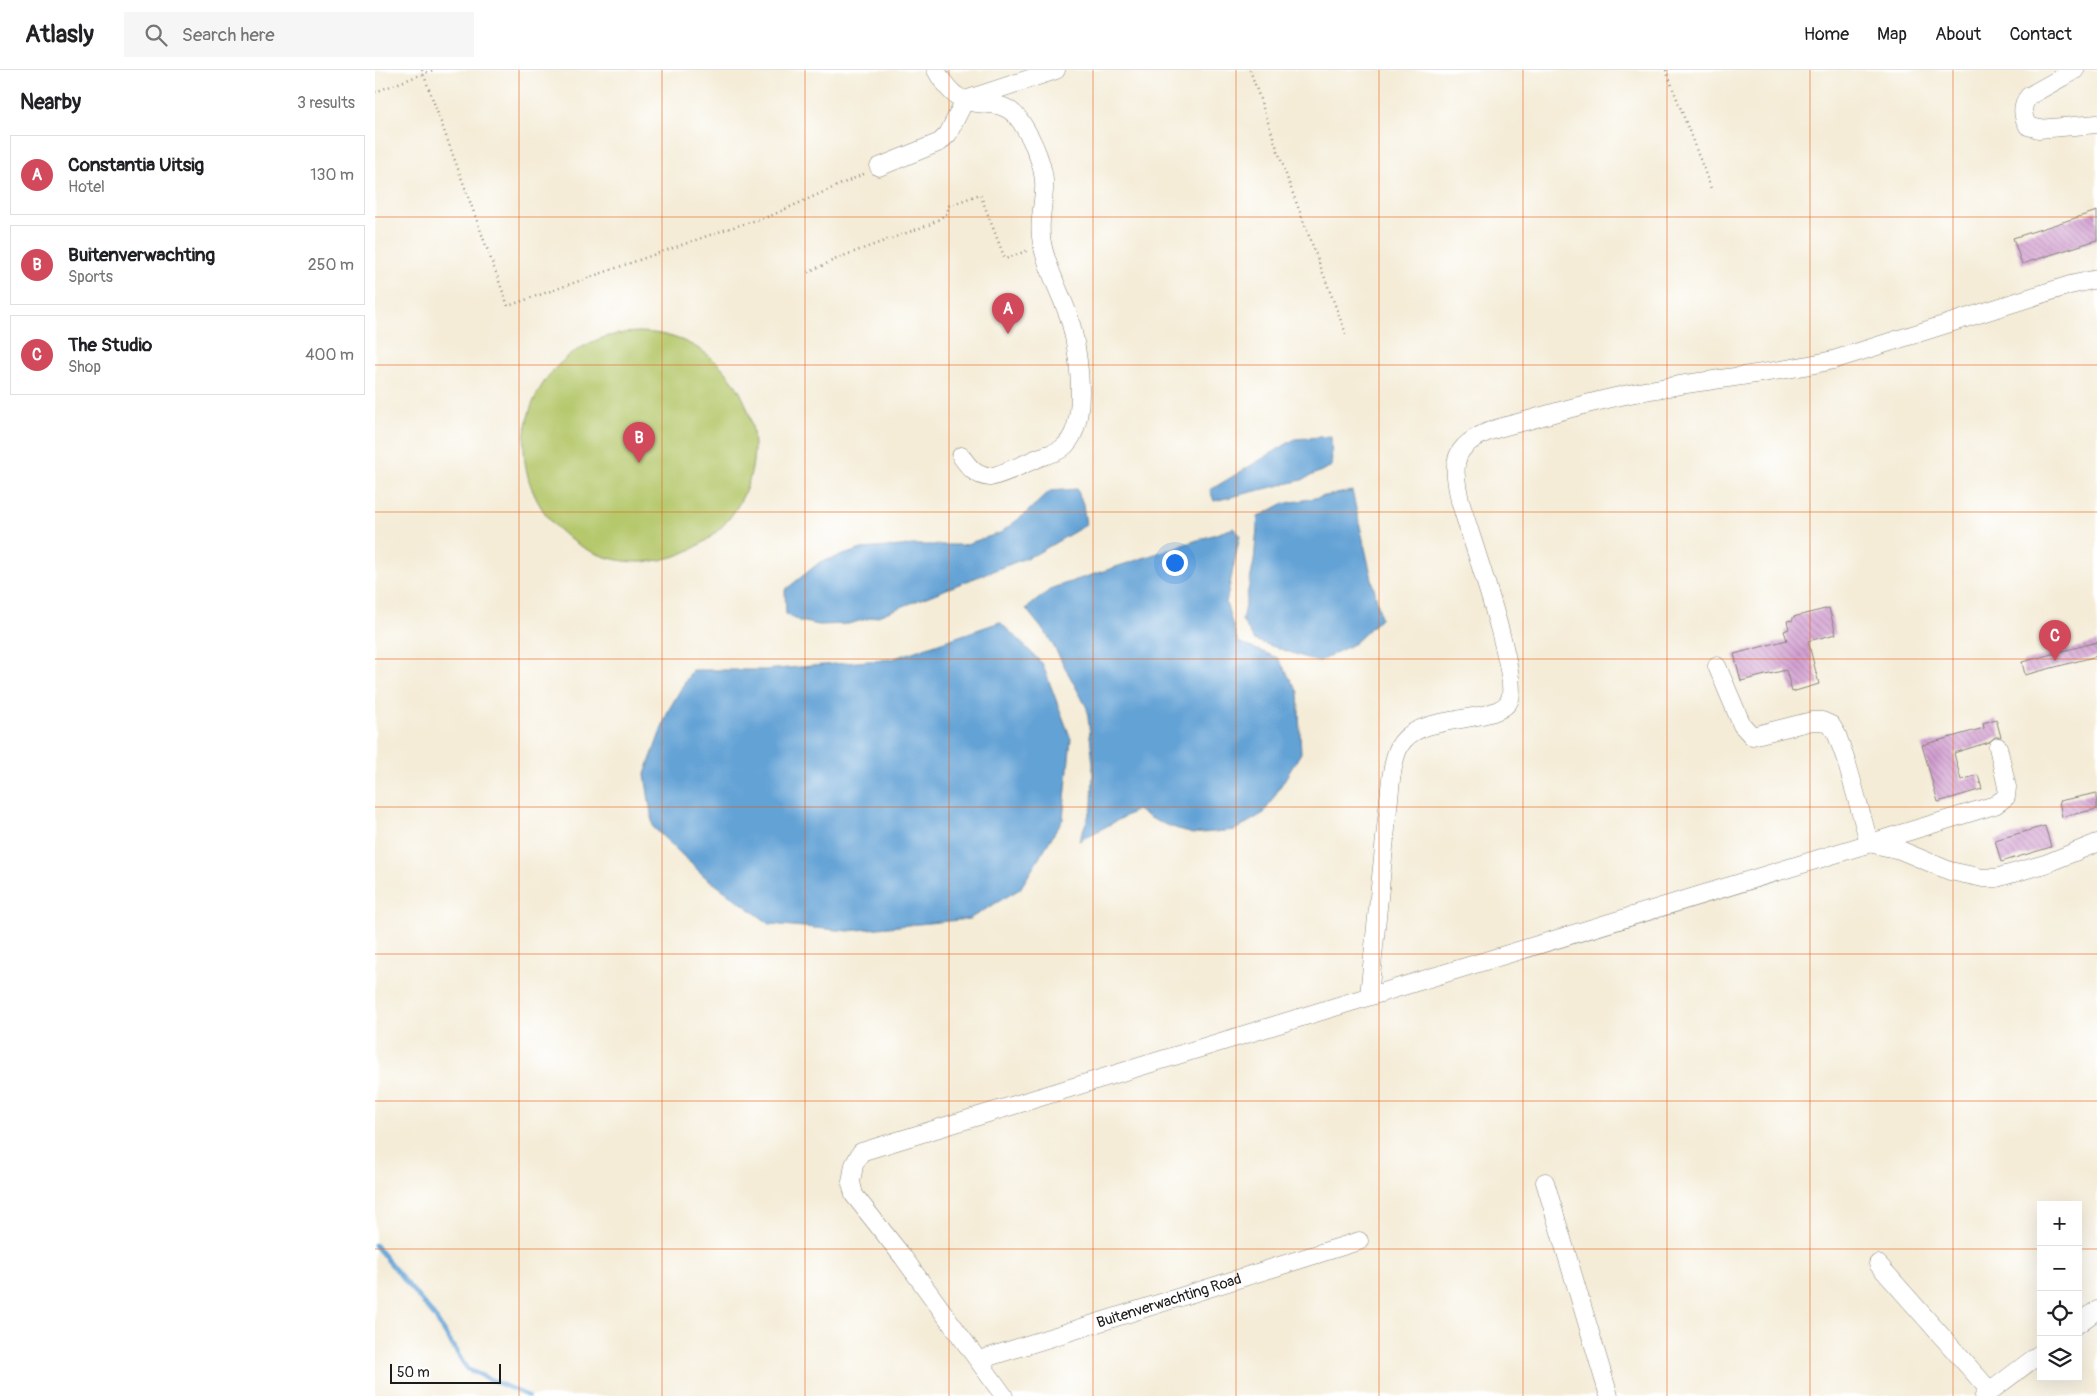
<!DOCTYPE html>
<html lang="en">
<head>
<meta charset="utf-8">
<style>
  body { margin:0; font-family:Pangolin,sans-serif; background:#f6f6f6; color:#202124 }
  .controls { position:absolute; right:15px; bottom:15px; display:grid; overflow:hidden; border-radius:0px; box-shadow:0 5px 20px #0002 }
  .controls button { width:45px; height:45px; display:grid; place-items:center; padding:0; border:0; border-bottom:1px solid #e0e0e0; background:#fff; color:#202124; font:25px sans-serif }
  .scale { position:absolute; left:15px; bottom:12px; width:111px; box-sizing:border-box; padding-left:5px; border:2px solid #1c1c1c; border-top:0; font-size:14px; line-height:18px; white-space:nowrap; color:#1c1c1c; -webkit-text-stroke:4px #fff; paint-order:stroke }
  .you { position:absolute; left:799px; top:492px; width:18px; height:18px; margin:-12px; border:4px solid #fff; border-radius:50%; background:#1a73e8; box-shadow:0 0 0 8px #1a73e833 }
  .badge { display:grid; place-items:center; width:32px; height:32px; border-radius:50%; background:#d1495b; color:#fff; font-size:16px; font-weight:700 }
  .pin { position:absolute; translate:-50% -41px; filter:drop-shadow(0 1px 2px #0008) }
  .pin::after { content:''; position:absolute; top:26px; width:18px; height:15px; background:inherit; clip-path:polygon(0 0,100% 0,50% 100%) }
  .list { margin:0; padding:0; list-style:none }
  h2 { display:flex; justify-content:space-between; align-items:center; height:65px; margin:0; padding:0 20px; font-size:21px }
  h2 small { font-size:16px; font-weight:400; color:#757577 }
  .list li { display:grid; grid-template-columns:32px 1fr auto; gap:15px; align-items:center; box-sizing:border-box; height:80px; margin:0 10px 10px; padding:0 10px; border:1px solid #e0e0e0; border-radius:0px }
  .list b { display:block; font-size:19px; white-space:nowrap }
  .list p { margin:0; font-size:16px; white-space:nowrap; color:#757577 }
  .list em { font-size:16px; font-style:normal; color:#757577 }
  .icon { flex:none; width:28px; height:28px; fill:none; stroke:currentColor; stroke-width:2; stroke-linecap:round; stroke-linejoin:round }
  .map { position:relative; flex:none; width:1722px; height:1326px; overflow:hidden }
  header { display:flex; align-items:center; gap:30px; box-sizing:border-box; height:70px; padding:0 25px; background:#fff; border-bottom:1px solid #e0e0e0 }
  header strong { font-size:24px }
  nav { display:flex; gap:28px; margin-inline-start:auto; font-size:18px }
  .search { width:350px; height:45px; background:#f6f6f6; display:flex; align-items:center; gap:12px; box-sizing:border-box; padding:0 18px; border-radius:0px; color:#757577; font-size:19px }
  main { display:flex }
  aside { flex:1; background:#fff }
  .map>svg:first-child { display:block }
  .pitch { fill:#b5c86c; stroke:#687244 }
  .water { fill:#63a2d5; stroke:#405f78 }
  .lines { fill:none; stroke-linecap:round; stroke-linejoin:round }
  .stream { stroke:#63a2d5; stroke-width:4.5 }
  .building { fill:url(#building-back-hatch) }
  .minor-casing { stroke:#88847a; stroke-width:19 }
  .path { stroke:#88847a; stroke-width:2.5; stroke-dasharray:1 4; stroke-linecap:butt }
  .minor { stroke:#fff; stroke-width:18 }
  .grid { fill:none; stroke:#e8590c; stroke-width:1; stroke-opacity:0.55 }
  .labels { text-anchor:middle; stroke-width:4.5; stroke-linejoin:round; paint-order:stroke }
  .street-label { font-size:15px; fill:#1c1c1c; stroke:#fff }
</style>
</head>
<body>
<header>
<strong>Atlasly</strong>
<div class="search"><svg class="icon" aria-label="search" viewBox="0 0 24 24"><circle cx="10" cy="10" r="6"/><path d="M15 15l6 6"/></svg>Search here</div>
<nav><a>Home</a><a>Map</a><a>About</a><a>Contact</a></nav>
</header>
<main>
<aside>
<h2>Nearby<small>3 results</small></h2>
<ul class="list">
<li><span class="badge">A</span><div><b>Constantia Uitsig</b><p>Hotel</p></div><em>130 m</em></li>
<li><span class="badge">B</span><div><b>Buitenverwachting</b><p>Sports</p></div><em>250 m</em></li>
<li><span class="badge">C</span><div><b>The Studio</b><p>Shop</p></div><em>400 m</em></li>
</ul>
</aside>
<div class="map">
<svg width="1722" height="1326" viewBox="0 0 1722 1326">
  <defs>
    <pattern id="building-back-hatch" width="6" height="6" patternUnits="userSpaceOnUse" patternTransform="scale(1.25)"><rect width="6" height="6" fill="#d19bcf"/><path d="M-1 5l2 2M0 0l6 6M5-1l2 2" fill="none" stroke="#a97ea7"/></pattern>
  </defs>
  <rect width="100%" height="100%" fill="#fff"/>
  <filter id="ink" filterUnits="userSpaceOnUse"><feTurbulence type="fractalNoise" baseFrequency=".02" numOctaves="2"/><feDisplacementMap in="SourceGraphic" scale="10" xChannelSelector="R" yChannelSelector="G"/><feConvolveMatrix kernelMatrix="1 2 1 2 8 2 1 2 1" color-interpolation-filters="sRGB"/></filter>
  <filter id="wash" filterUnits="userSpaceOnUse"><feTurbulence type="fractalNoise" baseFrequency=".0096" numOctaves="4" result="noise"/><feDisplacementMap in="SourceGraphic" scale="20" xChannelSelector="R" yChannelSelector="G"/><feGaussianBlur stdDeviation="1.12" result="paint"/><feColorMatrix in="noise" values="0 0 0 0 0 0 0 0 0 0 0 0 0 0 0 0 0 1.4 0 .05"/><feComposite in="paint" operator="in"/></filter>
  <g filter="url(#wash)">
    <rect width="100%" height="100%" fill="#f4ecd7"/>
    <circle class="pitch" cx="264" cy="377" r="115"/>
    <g class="water">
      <path d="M956 366 957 396 927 410 839 431 835 420 920 369Z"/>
      <path d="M702 419 708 434 711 455 661 484 503 546 473 554 444 555 424 551 411 544 410 520 445 492 487 479 539 475H588L625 463 649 445 675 421Z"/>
      <path d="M977 421 1006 548 980 573 943 592 879 570 867 550 879 491 883 447 907 434Z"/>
      <path d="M859 458 865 465 851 533 863 572 903 588 923 622 926 683 889 743 860 760 817 764 781 751 762 740 704 771 717 737 718 694 712 638 673 566 651 539 677 518Z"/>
      <path d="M625 552 667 593 696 669 688 749 645 819 594 849 473 861 395 854 329 806 278 757 270 704 293 641 317 600H390L517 589Z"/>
    </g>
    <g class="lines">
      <path class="stream" d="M0 1175 60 1247 92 1299 153 1326"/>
    </g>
    <g id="blocks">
      <g class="building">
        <path d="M1722 141V170L1647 194 1638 168Z"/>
        <path d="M1454 538 1461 564 1433 571 1444 614 1417 622 1411 600 1366 611 1359 584 1412 570 1409 561 1414 559 1412 551 1418 550V547Z"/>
        <path d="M1722 572V586L1650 605 1647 592Z"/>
        <path d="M1621 649 1626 667H1620L1614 672 1579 683 1586 710 1603 705 1607 719 1563 732 1547 675 1609 658 1608 653Z"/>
        <path d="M1722 723V739L1687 747 1684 731Z"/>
        <path d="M1670 756 1676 777 1626 792 1620 770Z"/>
      </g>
    </g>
  </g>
  <g filter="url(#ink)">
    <use href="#blocks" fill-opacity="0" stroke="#88847a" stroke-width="1"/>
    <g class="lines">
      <g class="minor-casing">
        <g id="minor">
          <path d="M561 0C567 11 574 22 585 28 607 40 628 25 646 52 658 70 671 99 669 120 668 138 663 155 667 173 671 196 685 222 693 244 703 274 717 358 686 379 680 383 671 385 665 387 649 394 632 403 615 407 600 406 594 397 586 386"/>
          <path d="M1700 0 1654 26C1646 35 1647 46 1653 56L1664 59 1722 54"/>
          <path d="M504 97 565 72 573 64 590 30 681 0"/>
          <path d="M1342 596 1367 655 1377 666 1437 651H1447L1456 655 1462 665 1471 690 1494 772"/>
          <path d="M1494 773 1525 780 1575 801 1608 808H1621L1670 794 1722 773"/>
          <path d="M994 926 1016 709C1018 697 1020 679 1029 670 1052 643 1126 654 1135 629 1144 603 1095 465 1085 431 1082 414 1075 391 1089 377 1105 360 1133 356 1154 350 1198 337 1242 325 1287 318 1344 308 1402 303 1458 290L1695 215 1722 209"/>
          <path d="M1170 1112 1234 1326"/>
          <path d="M1503 1194 1615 1321"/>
          <path d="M1703 1254 1722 1240"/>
          <path id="s1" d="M604 1290 984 1171"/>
          <path d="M629 1326 528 1187 479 1125 476 1112 479 1095 486 1082 1620 735 1631 727 1632 717 1623 677"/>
          <path d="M1609 1326 1666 1283"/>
        </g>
      </g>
      <g class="path">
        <path d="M47 0 133 236 352 159 395 146 491 103"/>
        <path d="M875 0 914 113 971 264"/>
        <path d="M1291 0 1337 121"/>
        <path d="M0 22 58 0"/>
        <path d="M433 202 468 186 556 154 573 143V136L605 124 630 189 654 180"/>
      </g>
      <use href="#minor" class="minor"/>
    </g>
  </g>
  <path class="grid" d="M144 0V1326M287 0V1326M430 0V1326M574 0V1326M718 0V1326M861 0V1326M1004 0V1326M1148 0V1326M1292 0V1326M1435 0V1326M1578 0V1326M0 147H1722M0 295H1722M0 442H1722M0 589H1722M0 737H1722M0 884H1722M0 1031H1722M0 1179H1666M1703 1179H1722"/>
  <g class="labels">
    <g class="street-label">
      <text dy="5" stroke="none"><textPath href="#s1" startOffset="199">Buitenverwachting Road</textPath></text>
    </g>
  </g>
</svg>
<div class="controls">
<button>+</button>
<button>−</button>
<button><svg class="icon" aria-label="locate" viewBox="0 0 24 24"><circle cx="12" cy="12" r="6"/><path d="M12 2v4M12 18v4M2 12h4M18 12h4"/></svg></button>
<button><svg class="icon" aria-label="layers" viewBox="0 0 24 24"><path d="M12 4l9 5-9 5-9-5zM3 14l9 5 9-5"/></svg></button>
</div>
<div class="scale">50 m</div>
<div class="you"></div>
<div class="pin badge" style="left:633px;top:264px">A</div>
<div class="pin badge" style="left:264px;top:393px">B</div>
<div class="pin badge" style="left:1680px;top:591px">C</div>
</div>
</main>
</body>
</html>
